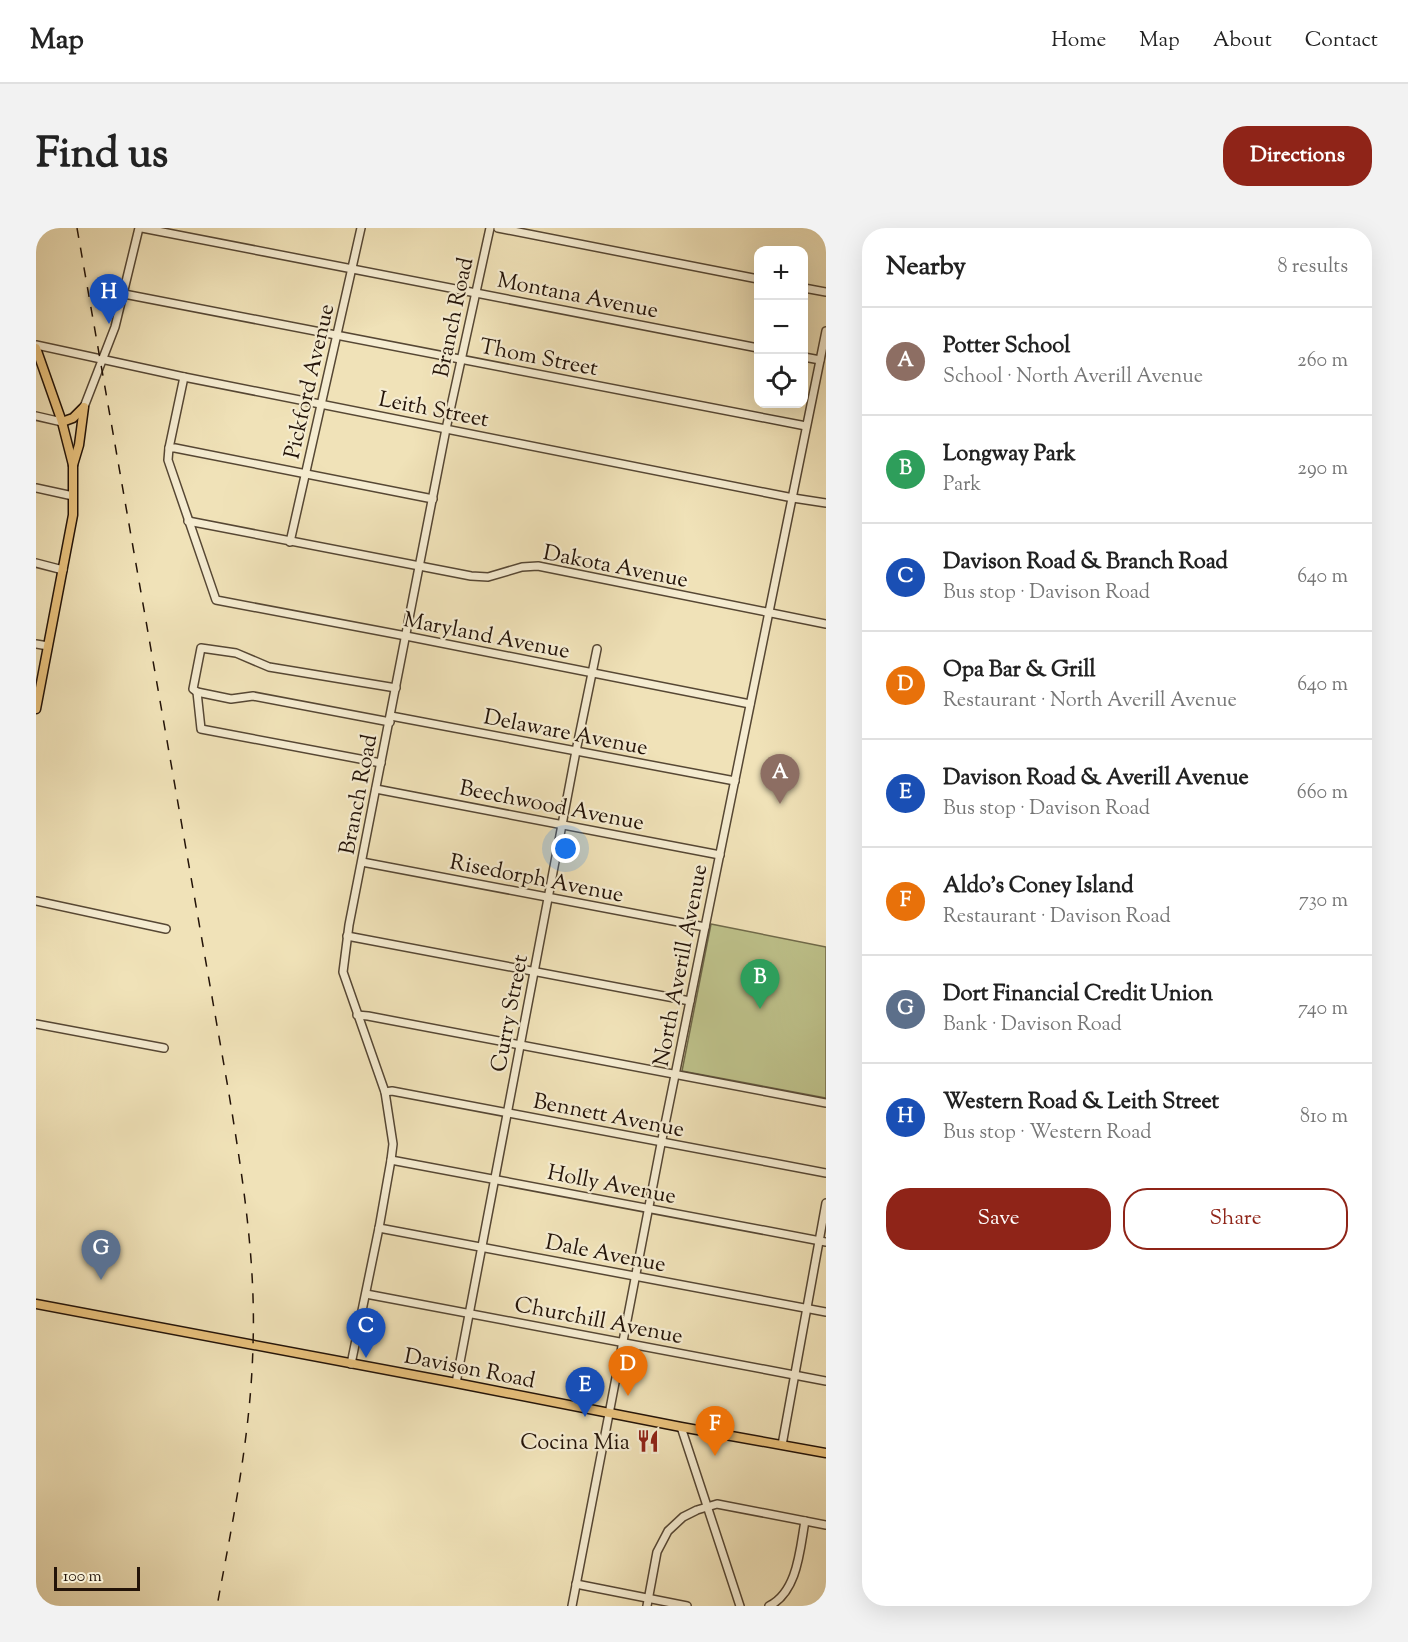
<!DOCTYPE html>
<html lang="en">
<head>
<meta charset="utf-8">
<style>
  body { margin:0; font-family:"Sorts Mill Goudy",serif; background:#f2f2f2; color:#222 }
  .controls { position:absolute; right:18px; top:18px; display:grid; overflow:hidden; border-radius:12px; box-shadow:0 6px 24px #0002 }
  .controls button { width:54px; height:54px; display:grid; place-items:center; padding:0; border:0; border-bottom:2px solid #e0e0e0; background:#fff; color:#222; font:30px sans-serif }
  .scale { position:absolute; left:18px; bottom:15px; width:86px; box-sizing:border-box; padding-left:6px; border:3px solid #231308; border-top:0; font-size:16px; line-height:21px; white-space:nowrap; color:#231308; -webkit-text-stroke:4px #f5ecd1; paint-order:stroke }
  .you { position:absolute; left:530px; top:621px; width:21px; height:21px; margin:-15px; border:4px solid #fff; border-radius:50%; background:#1a73e8; box-shadow:0 0 0 9px #1a73e833 }
  .badge { display:grid; place-items:center; width:39px; height:39px; border-radius:50%; background:#8f2418; color:#fff; font-size:20px; font-weight:700 }
  .pin { position:absolute; translate:-50% -50px; filter:drop-shadow(0 2px 3px #0008) }
  .pin::after { content:''; position:absolute; top:32px; width:21px; height:18px; background:inherit; clip-path:polygon(0 0,100% 0,50% 100%) }
  .list { margin:0; padding:0; list-style:none }
  h2 { display:flex; justify-content:space-between; align-items:center; height:78px; margin:0; padding:0 24px; font-size:26px }
  h2 small { font-size:20px; font-weight:400; color:#767676 }
  .list li { display:grid; grid-template-columns:39px 1fr auto; gap:18px; align-items:center; box-sizing:border-box; height:108px; padding:0 24px; border-top:2px solid #e0e0e0 }
  .list b { display:block; font-size:22px; white-space:nowrap }
  .list p { margin:0; font-size:20px; white-space:nowrap; color:#767676 }
  .list em { font-size:20px; font-style:normal; color:#767676 }
  .actions { display:flex; gap:12px; padding:18px 24px }
  .actions a { flex:1; padding:14px 0; border:2px solid #8f2418; border-radius:24px; text-align:center; font-size:21px; color:#8f2418 }
  .actions .main { background:#8f2418; color:#fff }
  .icon { flex:none; width:33px; height:33px; fill:none; stroke:currentColor; stroke-width:2; stroke-linecap:round; stroke-linejoin:round }
  .map { position:relative; flex:none; width:790px; height:1378px; overflow:hidden; border-radius:24px }
  header { display:flex; align-items:center; gap:36px; box-sizing:border-box; height:84px; padding:0 30px; background:#fff; border-bottom:2px solid #e0e0e0 }
  header strong { font-size:28px }
  nav { display:flex; gap:33px; margin-inline-start:auto; font-size:21px }
  .intro { display:flex; align-items:center; justify-content:space-between; box-sizing:border-box; height:144px; padding:0 36px }
  h1 { margin:0; font-size:42px }
  .button { padding:15px 27px; border-radius:24px; background:#8f2418; color:#fff; font-size:21px; font-weight:700 }
  main { display:flex; gap:36px; padding:0 36px }
  aside { flex:1; background:#fff; border-radius:24px; box-shadow:0 6px 24px #0002 }
  .map>svg:first-child { display:block }
  .green { fill:#bec28b; stroke:#706a4a; stroke-width:1.5 }
  .lines { fill:none; stroke-linecap:round; stroke-linejoin:round }
  .minor-casing { stroke:#564734; stroke-width:10 }
  .major-casing { stroke:#231308; stroke-width:11 }
  .minor { stroke:#f5ecd1; stroke-width:7 }
  .major { stroke:#e8c17c; stroke-width:8 }
  .rail { stroke:#231308; stroke-width:1.5; stroke-dasharray:10 10; stroke-linecap:butt }
  .labels { text-anchor:middle; stroke-width:4.5; stroke-linejoin:round; paint-order:stroke }
  .street-label { font-size:22px; fill:#231308; stroke:#f5ecd1 }
  .poi-label { font-size:22px; fill:#231308; stroke:#f5ecd1; text-anchor:end }
</style>
</head>
<body>
<header>
<strong>Map</strong>
<nav><a>Home</a><a>Map</a><a>About</a><a>Contact</a></nav>
</header>
<div class="intro"><h1>Find us</h1><a class="button">Directions</a></div>
<main>
<div class="map">
<svg width="790" height="1378" viewBox="0 0 790 1378">
  <rect width="100%" height="100%" fill="#f0e2b8"/>
  <filter id="stains"><feTurbulence type="fractalNoise" baseFrequency=".00333" numOctaves="4"/><feColorMatrix values="0 0 0 0 .2 0 0 0 0 .09 0 0 0 0 .02 0 0 0 .5 -.17"/></filter>
  <radialGradient id="worn" r=".72"><stop offset=".6" stop-color="#630" stop-opacity="0"/><stop offset="1" stop-color="#630" stop-opacity=".3"/></radialGradient>
  <path class="green" d="M675 696 790 719V870L646 843Z"/>
  <g class="lines">
    <g class="minor-casing">
      <g id="minor">
        <path d="M106 0 722 120"/>
        <path d="M462 0 722 51"/>
        <path d="M768 60 790 64"/>
        <path d="M88 66 770 198"/>
        <path d="M0 117 148 149 757 270 790 275"/>
        <path d="M768 129 784 132"/>
        <path d="M148 149 133 220 132 232 180 372 370 408 714 476"/>
        <path d="M48 179 79 99 103 0"/>
        <path d="M0 188 26 194"/>
        <path d="M133 220H139L397 271"/>
        <path d="M0 260 37 268"/>
        <path d="M152 293 435 348 452 349 486 339 502 338 790 396"/>
        <path d="M254 314 325 0"/>
        <path d="M0 335 27 342"/>
        <path d="M0 416 12 418"/>
        <path d="M161 464 165 501 345 535"/>
        <path d="M355 488 699 553"/>
        <path d="M354 494 217 468 195 471 161 464 157 461 165 420 200 425 233 439 360 460"/>
        <path d="M340 561 684 627"/>
        <path d="M326 634 669 699"/>
        <path d="M0 673 130 701"/>
        <path d="M311 708 654 773"/>
        <path d="M321 787 332 788 790 875"/>
        <path d="M0 796 128 820"/>
        <path d="M349 864 356 863 790 945"/>
        <path d="M355 932 790 1014"/>
        <path d="M343 1000 790 1084"/>
        <path d="M330 1066 790 1153"/>
        <path d="M315 1136 343 1000 355 932 357 916 349 864 307 744 313 697 410 201 454 0"/>
        <path d="M420 1155 540 523 561 421"/>
        <path d="M645 1199 704 1378"/>
        <path d="M746 1217 790 975"/>
        <path d="M540 1356 651 1378"/>
        <path d="M536 1378 624 921 790 103"/>
        <path d="M611 1378 621 1324 632 1303 647 1289 661 1282 681 1276 790 1297"/>
        <path d="M733 1378C762 1364 764 1320 769 1293"/>
      </g>
    </g>
    <g class="major-casing">
      <g id="major">
        <path d="M0 120 26 194 37 237V287L0 481"/>
        <path d="M26 194 37 190 47 180"/>
        <path d="M37 237 43 217 48 179"/>
        <path d="M0 1076 420 1155 645 1199 790 1225"/>
      </g>
    </g>
    <use href="#minor" class="minor"/>
    <use href="#major" class="major"/>
    <path class="rail" d="M41 0 192 860C206 945 220 1031 217 1117 215 1205 197 1292 181 1378"/>
  </g>
  <defs>
    <g id="restaurant-bare" transform="scale(1.8)"><path d="M-5-6h1v4h1v-4h1v4h1v-4h1v5L-1.5 .5V6h-2V.5L-5-1ZM5-6V6H3V1.5H1.5Q1.5-4 5-6Z" fill="#8f2418" stroke="#f5ecd1" stroke-width="2.5" paint-order="stroke"/></g>
  </defs>
  <g fill-rule="evenodd">
    <use href="#restaurant-bare" x="612" y="1213"/>
  </g>
  <g class="labels">
    <g class="street-label">
      <text transform="translate(542 66) rotate(11)" y="8">Montana Avenue</text>
      <text transform="translate(416 89) rotate(-78)" y="8">Branch Road</text>
      <text transform="translate(503 128) rotate(11)" y="8">Thom Street</text>
      <text transform="translate(272 153) rotate(-77)" y="8">Pickford Avenue</text>
      <text transform="translate(398 180) rotate(11)" y="8">Leith Street</text>
      <text transform="translate(580 337) rotate(11)" y="8">Dakota Avenue</text>
      <text transform="translate(451 406) rotate(11)" y="8">Maryland Avenue</text>
      <text transform="translate(530 503) rotate(11)" y="8">Delaware Avenue</text>
      <text transform="translate(321 566) rotate(-79)" y="8">Branch Road</text>
      <text transform="translate(516 576) rotate(11)" y="8">Beechwood Avenue</text>
      <text transform="translate(501 649) rotate(11)" y="8">Risedorph Avenue</text>
      <text transform="translate(643 737) rotate(-79)" y="8">North Averill Avenue</text>
      <text transform="translate(472 785) rotate(-79)" y="8">Curry Street</text>
      <text transform="translate(573 886) rotate(11)" y="8">Bennett Avenue</text>
      <text transform="translate(576 955) rotate(11)" y="8">Holly Avenue</text>
      <text transform="translate(570 1024) rotate(11)" y="8">Dale Avenue</text>
      <text transform="translate(563 1091) rotate(11)" y="8">Churchill Avenue</text>
      <text transform="translate(434 1139) rotate(11)" y="8">Davison Road</text>
    </g>
    <g class="poi-label">
      <text x="594" y="1221">Cocina Mia</text>
    </g>
  </g>
  <rect width="100%" height="100%" filter="url(#stains)"/>
  <rect width="100%" height="100%" fill="url(#worn)"/>
</svg>
<div class="controls">
<button>+</button>
<button>−</button>
<button><svg class="icon" aria-label="locate" viewBox="0 0 24 24"><circle cx="12" cy="12" r="6"/><path d="M12 2v4M12 18v4M2 12h4M18 12h4"/></svg></button>
</div>
<div class="scale">100 m</div>
<div class="you"></div>
<div class="pin badge" style="left:744px;top:576px;background:#8d6e63">A</div>
<div class="pin badge" style="left:724px;top:781px;background:#2e9e5b">B</div>
<div class="pin badge" style="left:330px;top:1130px;background:#1a4fb4">C</div>
<div class="pin badge" style="left:592px;top:1168px;background:#e8710a">D</div>
<div class="pin badge" style="left:549px;top:1189px;background:#1a4fb4">E</div>
<div class="pin badge" style="left:679px;top:1228px;background:#e8710a">F</div>
<div class="pin badge" style="left:65px;top:1052px;background:#5c6f8a">G</div>
<div class="pin badge" style="left:73px;top:96px;background:#1a4fb4">H</div>
</div>
<aside>
<h2>Nearby<small>8 results</small></h2>
<ul class="list">
<li><span class="badge" style="background:#8d6e63">A</span><div><b>Potter School</b><p>School · North Averill Avenue</p></div><em>260 m</em></li>
<li><span class="badge" style="background:#2e9e5b">B</span><div><b>Longway Park</b><p>Park</p></div><em>290 m</em></li>
<li><span class="badge" style="background:#1a4fb4">C</span><div><b>Davison Road &amp; Branch Road</b><p>Bus stop · Davison Road</p></div><em>640 m</em></li>
<li><span class="badge" style="background:#e8710a">D</span><div><b>Opa Bar &amp; Grill</b><p>Restaurant · North Averill Avenue</p></div><em>640 m</em></li>
<li><span class="badge" style="background:#1a4fb4">E</span><div><b>Davison Road &amp; Averill Avenue</b><p>Bus stop · Davison Road</p></div><em>660 m</em></li>
<li><span class="badge" style="background:#e8710a">F</span><div><b>Aldo's Coney Island</b><p>Restaurant · Davison Road</p></div><em>730 m</em></li>
<li><span class="badge" style="background:#5c6f8a">G</span><div><b>Dort Financial Credit Union</b><p>Bank · Davison Road</p></div><em>740 m</em></li>
<li><span class="badge" style="background:#1a4fb4">H</span><div><b>Western Road &amp; Leith Street</b><p>Bus stop · Western Road</p></div><em>810 m</em></li>
</ul>
<div class="actions"><a class="main">Save</a><a>Share</a></div>
</aside>
</main>
</body>
</html>
